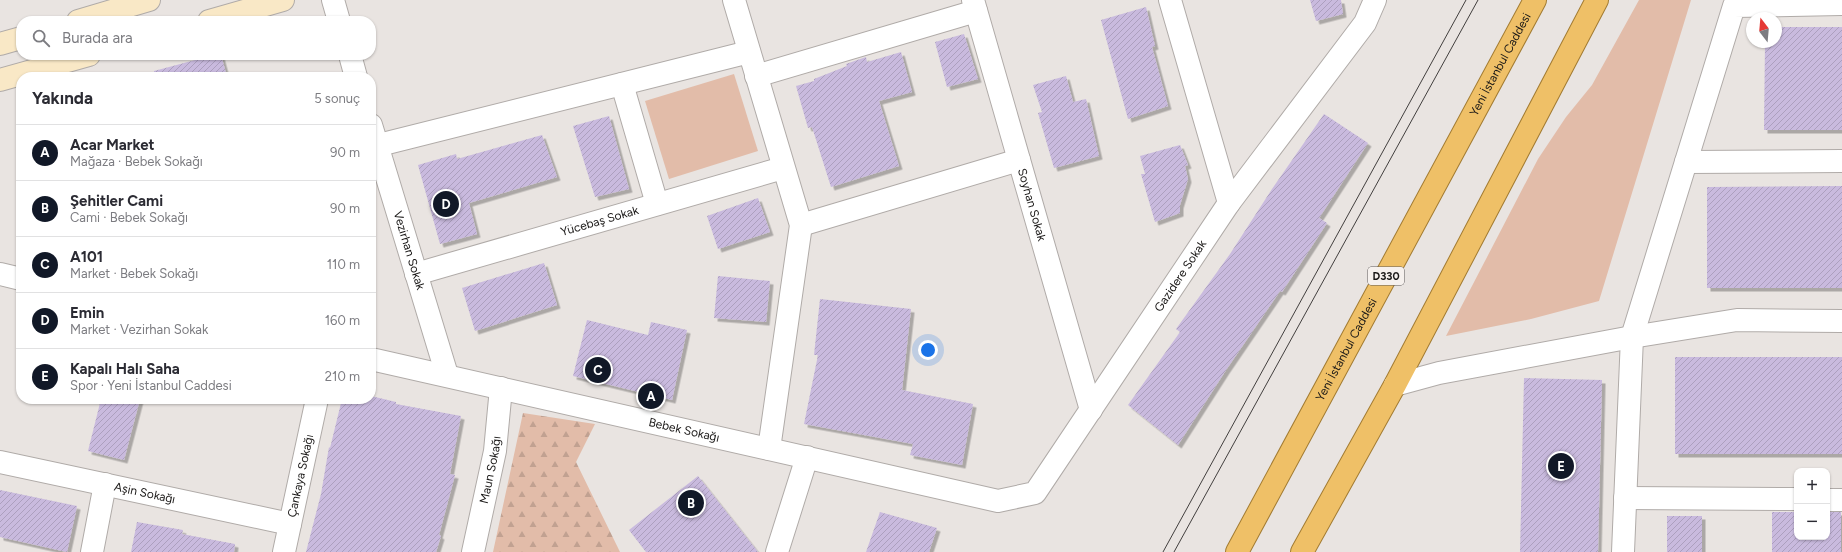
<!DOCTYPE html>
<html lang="tr">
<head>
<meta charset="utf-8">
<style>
  body { margin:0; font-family:Figtree,sans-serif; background:#f2f2f3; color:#2b2b33 }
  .controls { position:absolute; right:12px; bottom:12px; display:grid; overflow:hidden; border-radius:8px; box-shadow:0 1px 3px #0004 }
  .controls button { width:36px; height:36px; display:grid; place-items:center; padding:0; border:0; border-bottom:1px solid #e1e1e2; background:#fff; color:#2b2b33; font:20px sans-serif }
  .compass { position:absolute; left:1746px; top:12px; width:36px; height:36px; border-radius:50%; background:#fff; box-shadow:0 1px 3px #0004; rotate:344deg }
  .you { position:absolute; left:928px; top:350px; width:14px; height:14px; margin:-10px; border:3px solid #fff; border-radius:50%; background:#1a73e8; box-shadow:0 0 0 6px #1a73e833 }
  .badge { display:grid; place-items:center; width:26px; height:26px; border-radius:50%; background:#111827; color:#fff; font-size:13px; font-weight:700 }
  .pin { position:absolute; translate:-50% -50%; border:2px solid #fff; box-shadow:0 1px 4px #0006 }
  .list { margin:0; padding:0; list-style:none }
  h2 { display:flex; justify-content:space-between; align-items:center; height:52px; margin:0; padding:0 16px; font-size:17px }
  h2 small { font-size:13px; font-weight:400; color:#7c7c81 }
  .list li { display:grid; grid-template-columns:26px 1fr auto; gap:12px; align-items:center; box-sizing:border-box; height:56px; padding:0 16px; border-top:1px solid #e1e1e2 }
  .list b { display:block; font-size:15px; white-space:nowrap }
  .list p { margin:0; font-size:13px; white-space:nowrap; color:#7c7c81 }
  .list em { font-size:13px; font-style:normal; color:#7c7c81 }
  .icon { flex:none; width:22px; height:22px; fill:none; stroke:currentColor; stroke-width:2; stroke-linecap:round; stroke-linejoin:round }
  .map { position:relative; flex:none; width:1842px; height:552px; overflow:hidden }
  .search { position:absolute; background:#fff; box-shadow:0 1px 3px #0004; left:16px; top:16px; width:360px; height:44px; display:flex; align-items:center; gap:10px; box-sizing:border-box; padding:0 14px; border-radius:16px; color:#7c7c81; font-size:15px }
  .panel { position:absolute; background:#fff; box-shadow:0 1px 3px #0004; left:16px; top:72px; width:360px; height:332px; border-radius:16px }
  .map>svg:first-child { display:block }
  .grass { fill:#e2bca9 }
  .forest { fill:url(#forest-firs) }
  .building { fill:url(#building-hatch); filter:url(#shadow) }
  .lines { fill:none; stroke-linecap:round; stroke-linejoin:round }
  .minor-casing { stroke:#b0aba8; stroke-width:24 }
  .tertiary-casing { stroke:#b0aba8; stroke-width:24 }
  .secondary-casing { stroke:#b0aba8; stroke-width:24 }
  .trunk-casing { stroke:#a27b32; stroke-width:24 }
  .minor { stroke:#fff; stroke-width:22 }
  .tertiary { stroke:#fff; stroke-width:22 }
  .secondary { stroke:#f9e8c6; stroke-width:22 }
  .trunk { stroke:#efc067; stroke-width:22 }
  .tram { stroke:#423f3e; stroke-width:1 }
  .labels { text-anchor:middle; stroke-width:3.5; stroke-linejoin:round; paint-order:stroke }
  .shield { fill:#f6f1ee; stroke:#5c5958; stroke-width:1 }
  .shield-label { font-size:11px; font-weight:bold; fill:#1a1817 }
  .street-label { font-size:12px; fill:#1a1817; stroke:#f6f1ee }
</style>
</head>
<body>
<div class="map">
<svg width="1842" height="552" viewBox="0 0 1842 552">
  <defs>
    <pattern id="forest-firs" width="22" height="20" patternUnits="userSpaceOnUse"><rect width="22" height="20" fill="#e2bca9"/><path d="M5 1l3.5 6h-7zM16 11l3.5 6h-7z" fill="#c1a191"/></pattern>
    <pattern id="building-hatch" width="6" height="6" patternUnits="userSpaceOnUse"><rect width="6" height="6" fill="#c9bade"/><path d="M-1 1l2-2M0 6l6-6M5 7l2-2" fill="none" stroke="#ac9fbe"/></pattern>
    <filter id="shadow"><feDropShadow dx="3.5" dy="3.5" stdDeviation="0" flood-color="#0004"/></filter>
  </defs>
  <rect width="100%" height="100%" fill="#e9e4e1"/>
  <g class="grass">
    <path d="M1639 0H1691L1599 301 1531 319 1446 336 1538 159 1566 117 1592 85Z"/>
    <path d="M734 74 758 151 669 179 645 101Z"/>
  </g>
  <path class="forest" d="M523 413 595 424 576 462 620 552H493Z"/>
  <g class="building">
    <path d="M1310 0H1341L1343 14 1316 21Z"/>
    <path d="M1146 7 1155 46 1152 47 1168 106 1128 119 1101 20Z"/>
    <path d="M1776 27H1842V130H1764L1765 42H1776Z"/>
    <path d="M964 34 978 79 947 87 935 42Z"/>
    <path d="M901 52 912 92 879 101 899 166 831 187 812 127 808 128 796 86 814 81V79L847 66 846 64 866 57 867 62Z"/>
    <path d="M214 55H221L227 77H154V71Z"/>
    <path d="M1066 76 1073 102 1086 99 1099 156 1054 168 1038 113 1042 112 1033 85Z"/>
    <path d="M1324 114 1368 143 1319 218 1327 223 1282 292 1280 291 1226 370 1178 445 1128 405 1180 332 1176 329 1230 254 1272 189Z"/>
    <path d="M609 116 629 189 595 197 573 126Z"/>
    <path d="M542 135 557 177 469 203 477 234 440 244 418 165 456 154 457 159Z"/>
    <path d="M1180 145 1188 165 1185 166 1188 179 1180 205V213L1155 222 1141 174H1145L1140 156Z"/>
    <path d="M1842 186V288H1707V187Z"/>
    <path d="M758 198 770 232 718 249 707 216Z"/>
    <path d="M544 263 557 305 475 331 462 288Z"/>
    <path d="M718 276 770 281 766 322 714 318Z"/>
    <path d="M820 299 911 309 902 390 973 404 962 465 910 455 913 444 804 424 818 355H814Z"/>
    <path d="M587 320 648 335 651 322 687 330 672 400 573 376Z"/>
    <rect x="1675" y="357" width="167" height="97"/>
    <path d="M1524 378 1602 380 1598 552H1520Z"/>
    <path d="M371 396 396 402V404L461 416 450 474 455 475 439 535 441 536 436 552H306L321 494 329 447 330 448 342 399H371Z"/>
    <path d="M101 399H140L124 460 88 451Z"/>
    <path d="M698 476 758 552H646L629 530Z"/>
    <path d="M0 490 77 506 67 552 0 537Z"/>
    <path d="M880 512 937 528 929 552H866Z"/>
    <path d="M1772 512H1797V537H1827V512H1841V552H1772Z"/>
    <rect x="1667" y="516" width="35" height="36"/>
    <path d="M137 522 183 530 182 534 235 544 234 552H131Z"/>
  </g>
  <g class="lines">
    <g class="minor-casing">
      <g id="minor">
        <path d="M734 0 801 225 769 449"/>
        <path id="s1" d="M973 0 1091 410"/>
        <path d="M756 76 976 11"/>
        <path d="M622 84 657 204"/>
        <path d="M371 147 749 52"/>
        <path d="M1686 162 1842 161"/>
        <path d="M1229 203 1365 23 1375 0"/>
        <path d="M801 225 1019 160"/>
        <path d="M0 274 21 279"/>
        <path id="s2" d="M416 274 783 168"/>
        <path id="s3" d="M371 359 998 501 1035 493 1229 203 1170 0"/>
        <path d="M1395 385 1439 373 1632 337 1737 320 1842 321"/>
        <path id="s4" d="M0 462 290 524"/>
        <path d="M1625 498 1797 499"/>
        <path d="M1827 500H1842"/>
        <path d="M92 552 105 484"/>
        <path id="s5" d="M284 552 317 399"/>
        <path id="s6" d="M473 552 495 451 501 388"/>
        <path d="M777 552 807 457"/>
        <path d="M1623 552 1632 337 1734 6 1842 4"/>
      </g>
    </g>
    <g class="tertiary-casing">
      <g id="tertiary">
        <path d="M333 0 339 21"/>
        <path d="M350 55 356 77"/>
        <path id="s7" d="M371 125 447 375"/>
      </g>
    </g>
    <g class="secondary-casing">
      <g id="secondary">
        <path d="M78 21 149 0"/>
        <path d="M209 21 283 0"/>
        <path d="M0 44 21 38"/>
        <path d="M0 80 89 55"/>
      </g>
    </g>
    <g class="trunk-casing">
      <g id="trunk">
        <path id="s8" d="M1237 552 1535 0"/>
        <path d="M1302 552 1395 385 1597 0"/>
      </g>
    </g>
    <use href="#minor" class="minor"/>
    <use href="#tertiary" class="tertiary"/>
    <use href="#secondary" class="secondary"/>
    <use href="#trunk" class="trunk"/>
    <g class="tram">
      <path d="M1163 552 1466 0"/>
      <path d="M1174 552 1478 0"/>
    </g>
  </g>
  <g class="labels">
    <rect class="shield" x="1368" y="267" width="36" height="18" rx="3"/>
    <g class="shield-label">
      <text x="1386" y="280">D330</text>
    </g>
    <g class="street-label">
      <text dy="4" stroke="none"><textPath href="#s8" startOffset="554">Yeni İstanbul Caddesi</textPath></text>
      <text dy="4" stroke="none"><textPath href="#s1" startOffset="213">Soyhan Sokak</textPath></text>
      <text dy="4" stroke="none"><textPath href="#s2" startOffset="191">Yücebaş Sokak</textPath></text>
      <text dy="4" stroke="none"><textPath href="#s7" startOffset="131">Vezirhan Sokak</textPath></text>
      <text dy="4" stroke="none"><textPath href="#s3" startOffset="942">Gazidere Sokak</textPath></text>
      <text dy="4" stroke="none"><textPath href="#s8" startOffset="230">Yeni İstanbul Caddesi</textPath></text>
      <text dy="4" stroke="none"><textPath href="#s3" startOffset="321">Bebek Sokağı</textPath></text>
      <text dy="4" stroke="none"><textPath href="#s6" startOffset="84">Maun Sokağı</textPath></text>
      <text dy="4" stroke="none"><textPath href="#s5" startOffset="78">Çankaya Sokağı</textPath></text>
      <text dy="4" stroke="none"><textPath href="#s4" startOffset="148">Aşin Sokağı</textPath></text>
    </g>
  </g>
</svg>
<div class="controls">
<button>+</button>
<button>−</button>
</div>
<svg class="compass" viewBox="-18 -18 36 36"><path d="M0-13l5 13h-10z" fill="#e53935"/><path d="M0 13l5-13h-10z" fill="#7c7c81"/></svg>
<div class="you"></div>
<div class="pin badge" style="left:651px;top:396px">A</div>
<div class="pin badge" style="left:691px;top:503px">B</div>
<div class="pin badge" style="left:598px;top:370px">C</div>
<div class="pin badge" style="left:446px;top:204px">D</div>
<div class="pin badge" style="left:1561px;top:466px">E</div>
<div class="search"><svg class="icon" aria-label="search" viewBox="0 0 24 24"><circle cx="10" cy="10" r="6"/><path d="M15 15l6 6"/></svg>Burada ara</div>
<section class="panel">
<h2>Yakında<small>5 sonuç</small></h2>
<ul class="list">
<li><span class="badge">A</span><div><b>Acar Market</b><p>Mağaza · Bebek Sokağı</p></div><em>90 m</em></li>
<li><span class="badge">B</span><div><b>Şehitler Cami</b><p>Cami · Bebek Sokağı</p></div><em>90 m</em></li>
<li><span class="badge">C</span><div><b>A101</b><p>Market · Bebek Sokağı</p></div><em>110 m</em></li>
<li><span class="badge">D</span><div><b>Emin</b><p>Market · Vezirhan Sokak</p></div><em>160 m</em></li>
<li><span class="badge">E</span><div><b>Kapalı Halı Saha</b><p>Spor · Yeni İstanbul Caddesi</p></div><em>210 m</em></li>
</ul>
</section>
</div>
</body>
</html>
